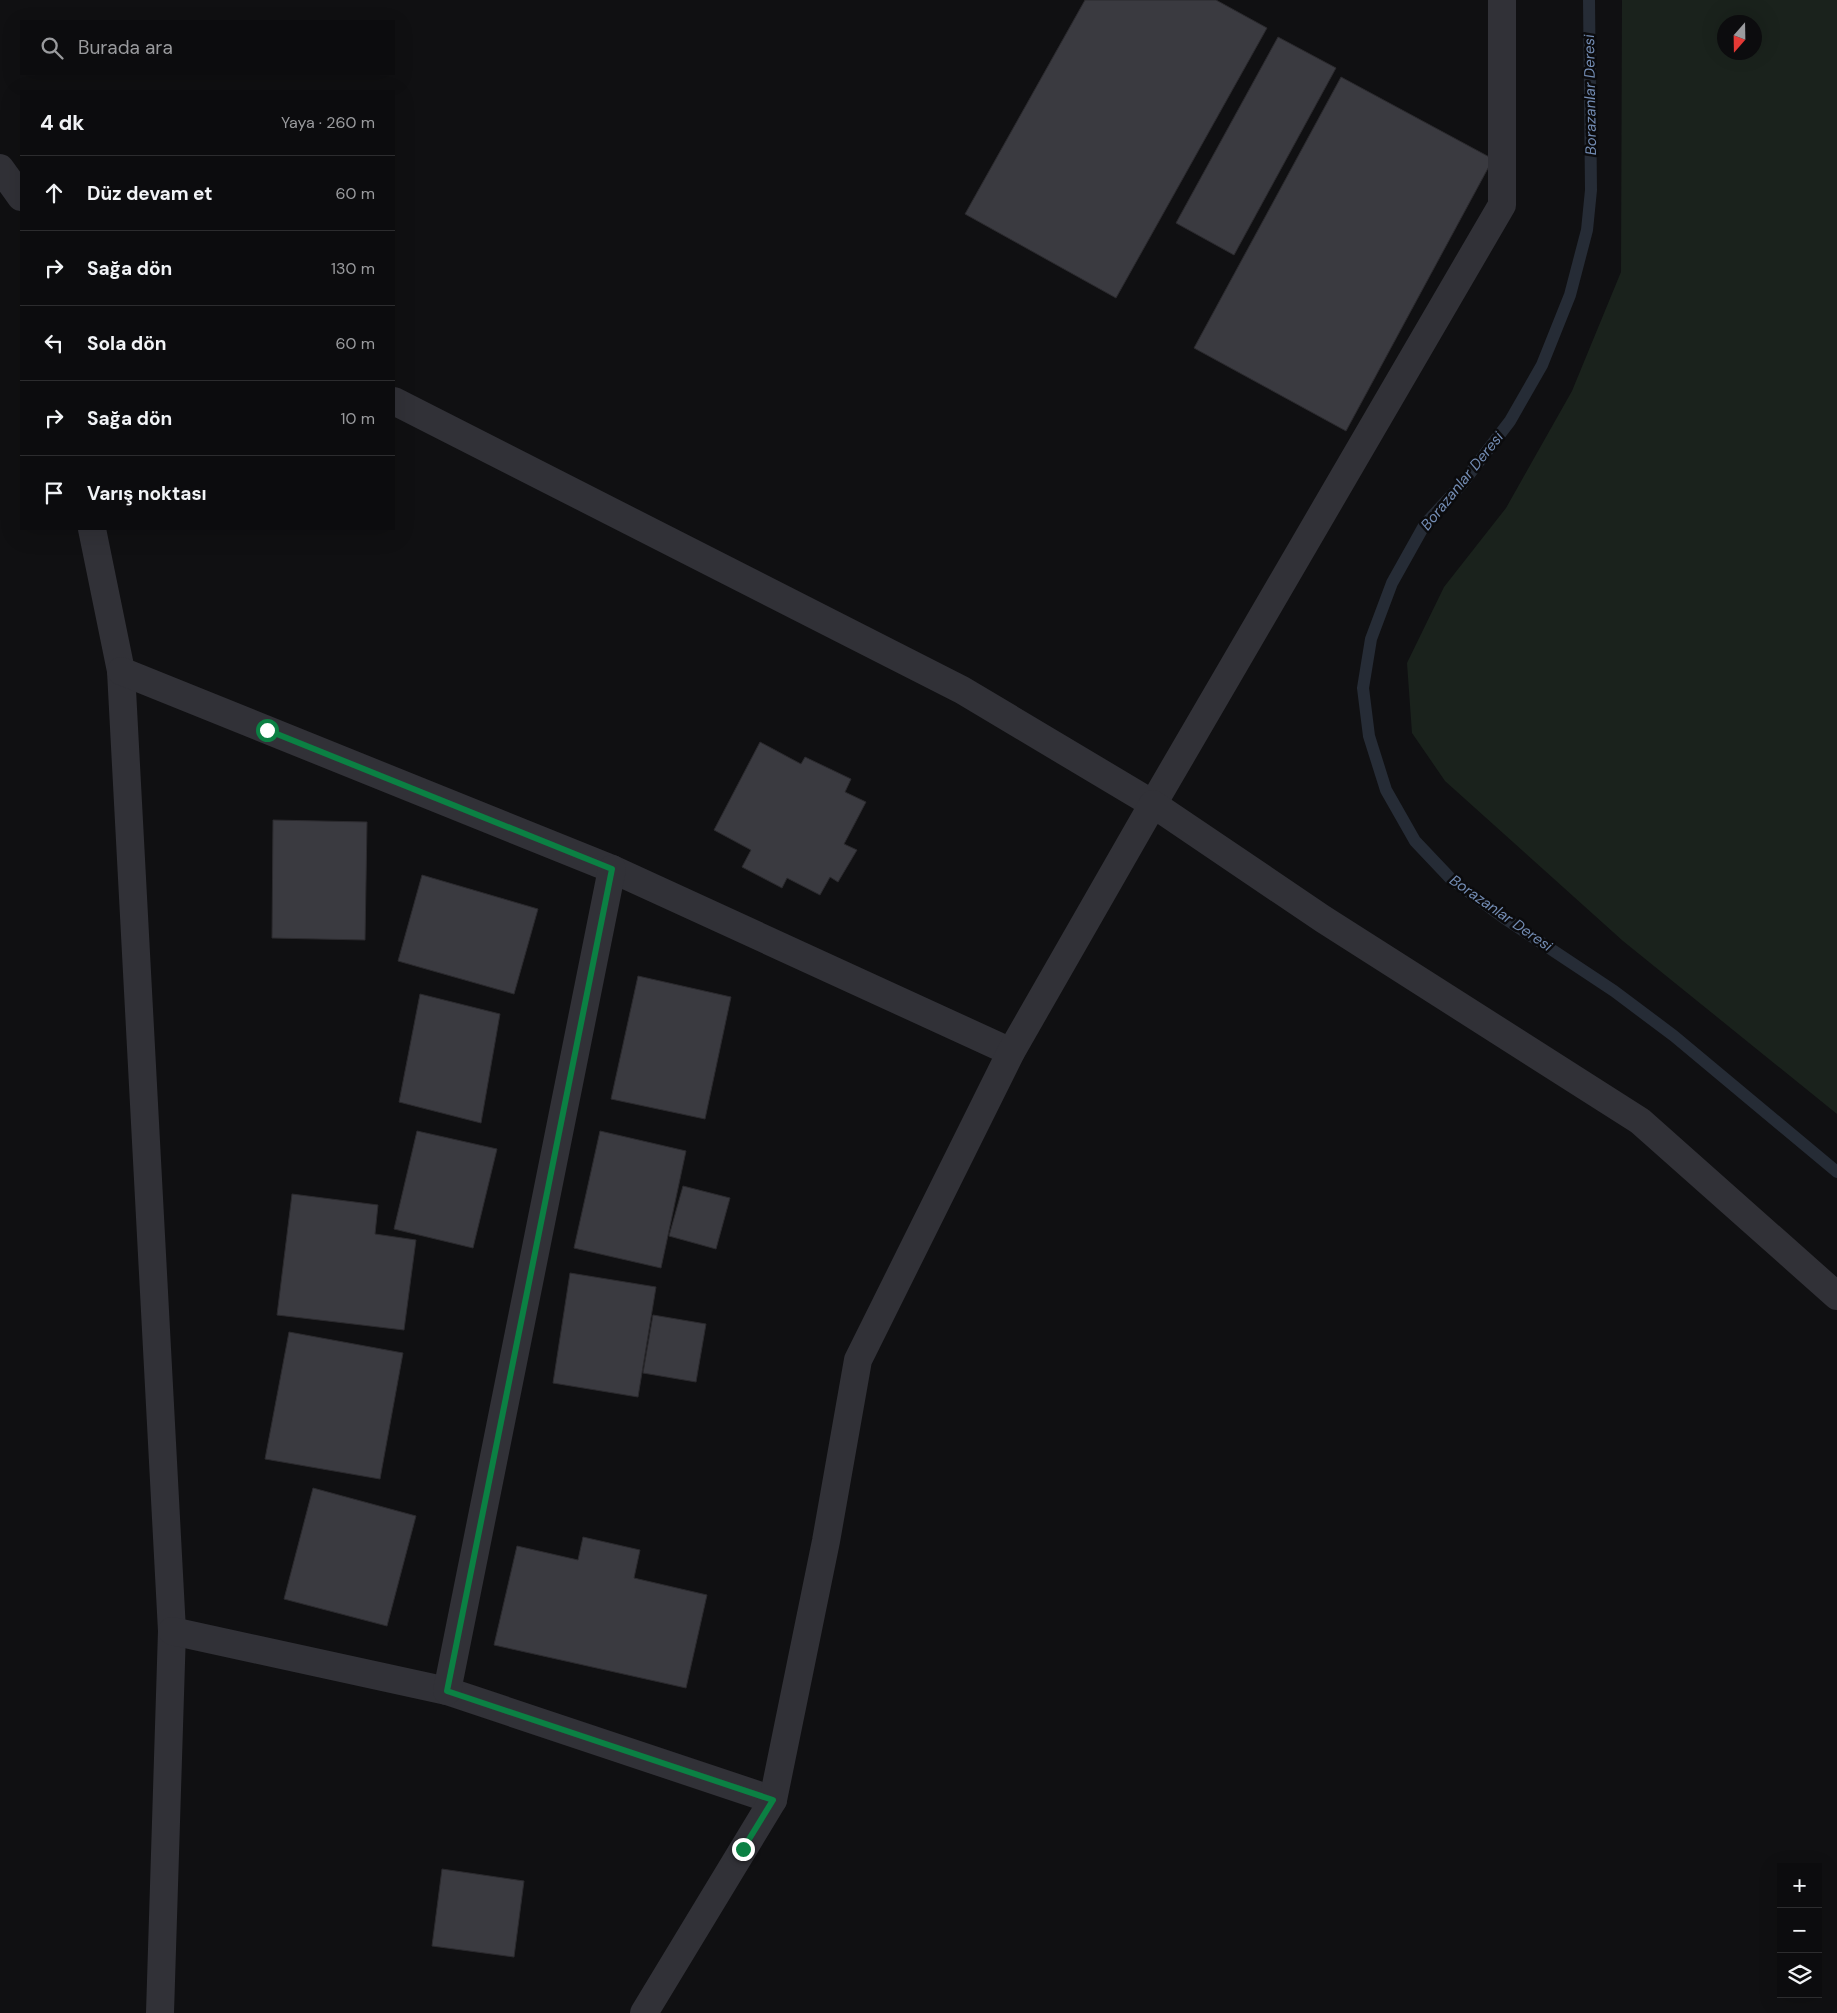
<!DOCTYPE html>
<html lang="tr">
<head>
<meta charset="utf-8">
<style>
  body { margin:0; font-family:"DM Sans",sans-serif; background:#1a1a1c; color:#f1f3f6 }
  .controls { position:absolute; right:15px; bottom:15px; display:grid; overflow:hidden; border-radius:0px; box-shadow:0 5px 20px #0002 }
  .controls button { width:45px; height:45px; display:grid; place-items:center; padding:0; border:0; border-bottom:1px solid #2c2c2e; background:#0c0c0e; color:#f1f3f6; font:25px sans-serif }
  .compass { position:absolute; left:1717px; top:15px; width:45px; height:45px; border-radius:50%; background:#0c0c0e; box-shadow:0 5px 20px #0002; rotate:200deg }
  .stop { position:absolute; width:15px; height:15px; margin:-11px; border:4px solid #0b8043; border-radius:50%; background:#fff }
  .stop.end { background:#0b8043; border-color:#fff; box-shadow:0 1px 5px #0008 }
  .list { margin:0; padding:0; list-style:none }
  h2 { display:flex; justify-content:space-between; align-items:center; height:65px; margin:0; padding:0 20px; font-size:21px }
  h2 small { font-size:16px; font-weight:400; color:#9a9b9e }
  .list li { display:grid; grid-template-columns:32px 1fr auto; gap:15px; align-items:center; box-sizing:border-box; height:75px; padding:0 20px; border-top:1px solid #2c2c2e }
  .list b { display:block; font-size:19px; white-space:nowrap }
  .list em { font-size:16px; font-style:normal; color:#9a9b9e }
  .icon { flex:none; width:28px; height:28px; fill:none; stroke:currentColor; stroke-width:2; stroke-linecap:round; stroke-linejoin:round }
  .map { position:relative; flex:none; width:1837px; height:2013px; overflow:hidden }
  .search { position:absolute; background:#0c0c0e; box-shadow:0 5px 20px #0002; left:20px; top:20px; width:375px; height:55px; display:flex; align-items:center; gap:12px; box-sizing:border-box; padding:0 18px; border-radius:0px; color:#9a9b9e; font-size:19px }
  .panel { position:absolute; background:#0c0c0e; box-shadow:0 5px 20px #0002; left:20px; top:90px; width:375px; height:440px; border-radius:0px }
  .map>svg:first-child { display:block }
  .green { fill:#1a221c; fill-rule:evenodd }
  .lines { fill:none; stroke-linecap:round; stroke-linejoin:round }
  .stream { stroke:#262c36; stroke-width:12 }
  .building { fill:#3a3a40; stroke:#2b2a2e }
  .street { stroke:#313137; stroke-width:28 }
  .route { stroke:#0b8043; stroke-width:6 }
  .labels { text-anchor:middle; stroke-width:5; stroke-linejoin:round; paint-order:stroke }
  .water-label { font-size:15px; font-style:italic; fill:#738cb3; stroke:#0b0b0d }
</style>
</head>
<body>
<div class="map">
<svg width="1837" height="2013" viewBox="0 0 1837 2013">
  <rect width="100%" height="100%" fill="#101012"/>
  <path class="green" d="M1622 0H1837V1114L1623 941 1445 781 1412 733 1407 663 1444 587 1506 508 1572 391 1621 272ZM1724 22H1754V52H1724Z"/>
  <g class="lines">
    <path class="stream" d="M1589 0 1591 190 1587 230 1570 295 1542 365 1510 421 1461 485 1425 524 1392 583 1371 639 1363 688 1369 736 1386 790 1415 841 1451 879 1504 918 1614 991 1674 1036 1837 1172"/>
  </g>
  <g class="building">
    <path d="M1085 0H1216L1267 28 1116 298 965 214Z"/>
    <path d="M1278 37 1336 68 1234 255 1176 223Z"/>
    <path d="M1341 77 1493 159 1346 431 1194 348Z"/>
    <path d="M760 742 801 764 805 757 851 779 845 792 866 802 844 844 857 850 838 882 830 877 820 895 787 878 782 888 742 867 751 850 714 830Z"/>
    <path d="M273 820 367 822 365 940 272 938Z"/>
    <path d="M422 875 538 909 514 994 398 961Z"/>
    <path d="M638 976 731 997 705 1119 611 1099Z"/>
    <path d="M420 994 500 1014 481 1123 399 1102Z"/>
    <path d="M417 1131 497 1149 473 1248 394 1229Z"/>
    <path d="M600 1131 686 1151 661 1268 574 1248Z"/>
    <path d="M683 1186 730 1198 716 1249 669 1236Z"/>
    <path d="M292 1194 378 1205 375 1234 416 1240 404 1330 277 1315Z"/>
    <path d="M570 1273 656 1287 638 1397 553 1383Z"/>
    <path d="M653 1315 706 1324 696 1382 643 1373Z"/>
    <path d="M289 1332 403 1353 380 1479 265 1459Z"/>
    <path d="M313 1488 416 1516 387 1626 284 1599Z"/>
    <path d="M583 1537 640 1550 634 1578 707 1595 686 1688 494 1645 517 1546 578 1560Z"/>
    <path d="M442 1869 524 1881 514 1957 432 1946Z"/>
  </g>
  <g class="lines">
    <g class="street">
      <path d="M0 168 21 197"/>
      <path d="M394 401 962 690 1153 804 1502 205V0"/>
      <path d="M92 529 121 671 172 1631 160 2013"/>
      <path d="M121 671 612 869 1011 1052"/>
      <path d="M172 1631 447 1691 773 1800"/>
      <path d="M447 1691 612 869"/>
      <path d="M644 2013 773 1800 826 1541 858 1360 1011 1052 1153 804 1323 919 1640 1121 1837 1296"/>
    </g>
  </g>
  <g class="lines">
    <path class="route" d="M267 730 612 869 447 1691 773 1800 743 1849"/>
  </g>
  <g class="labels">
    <g class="water-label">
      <text transform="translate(1590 95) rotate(-91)" y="5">Borazanlar Deresi</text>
      <text transform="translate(1462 481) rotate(-51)" y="5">Borazanlar Deresi</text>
      <text transform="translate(1501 913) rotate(35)" y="5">Borazanlar Deresi</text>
    </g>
  </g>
</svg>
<div class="controls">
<button>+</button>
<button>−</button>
<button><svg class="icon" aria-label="layers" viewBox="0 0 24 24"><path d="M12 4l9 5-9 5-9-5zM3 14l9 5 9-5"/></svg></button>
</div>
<svg class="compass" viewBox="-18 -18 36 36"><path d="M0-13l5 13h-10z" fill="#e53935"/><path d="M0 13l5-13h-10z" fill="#9a9b9e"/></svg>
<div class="stop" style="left:267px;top:730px"></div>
<div class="stop end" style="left:743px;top:1849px"></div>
<div class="search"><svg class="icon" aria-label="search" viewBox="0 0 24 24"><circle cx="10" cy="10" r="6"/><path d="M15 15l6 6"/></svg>Burada ara</div>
<section class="panel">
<h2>4 dk<small>Yaya · 260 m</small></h2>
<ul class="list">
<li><svg class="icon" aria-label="ahead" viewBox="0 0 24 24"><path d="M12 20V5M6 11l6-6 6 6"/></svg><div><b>Düz devam et</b></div><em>60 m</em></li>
<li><svg class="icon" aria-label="right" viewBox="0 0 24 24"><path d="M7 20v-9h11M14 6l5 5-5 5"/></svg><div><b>Sağa dön</b></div><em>130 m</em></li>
<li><svg class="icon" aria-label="left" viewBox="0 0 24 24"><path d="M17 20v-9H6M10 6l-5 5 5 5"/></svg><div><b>Sola dön</b></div><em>60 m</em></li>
<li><svg class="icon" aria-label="right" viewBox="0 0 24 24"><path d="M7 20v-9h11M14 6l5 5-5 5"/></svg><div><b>Sağa dön</b></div><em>10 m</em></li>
<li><svg class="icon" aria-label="arrive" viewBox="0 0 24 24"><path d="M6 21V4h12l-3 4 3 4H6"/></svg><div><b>Varış noktası</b></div></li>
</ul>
</section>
</div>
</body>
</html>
